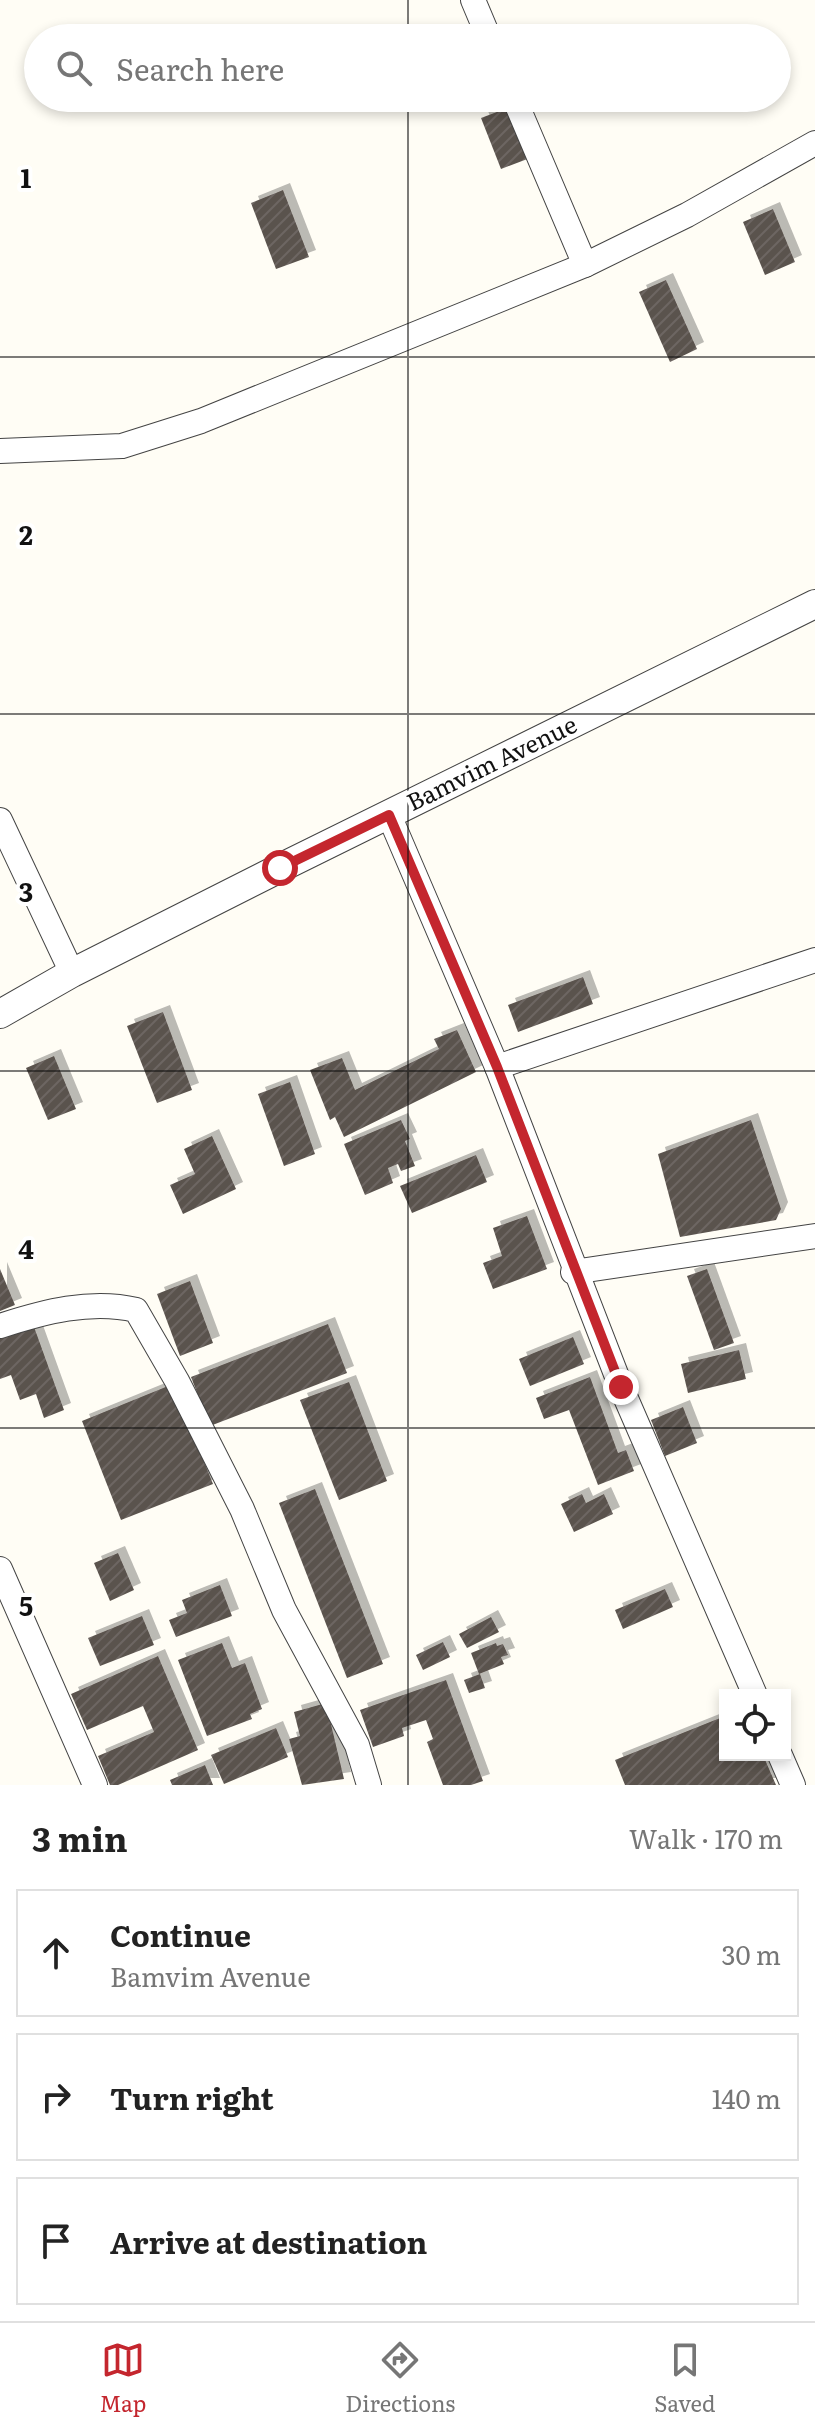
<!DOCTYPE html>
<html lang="en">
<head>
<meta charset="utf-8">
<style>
  body { margin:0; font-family:Literata,serif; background:#f6f6f6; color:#222 }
  .controls { position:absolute; right:24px; bottom:24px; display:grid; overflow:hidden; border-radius:0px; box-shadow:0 4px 12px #0003 }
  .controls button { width:72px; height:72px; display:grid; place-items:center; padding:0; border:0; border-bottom:2px solid #e0e0e0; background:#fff; color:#222; font:40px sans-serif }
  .stop { position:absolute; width:24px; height:24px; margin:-18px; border:6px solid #c4262e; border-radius:50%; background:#fff }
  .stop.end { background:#c4262e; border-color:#fff; box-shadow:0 2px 8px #0008 }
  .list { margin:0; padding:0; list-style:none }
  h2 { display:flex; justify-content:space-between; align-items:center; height:104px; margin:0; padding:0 32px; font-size:34px }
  h2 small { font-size:26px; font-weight:400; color:#767676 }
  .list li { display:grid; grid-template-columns:52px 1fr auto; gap:24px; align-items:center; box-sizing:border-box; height:128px; margin:0 16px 16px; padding:0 16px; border:2px solid #e0e0e0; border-radius:0px }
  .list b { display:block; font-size:30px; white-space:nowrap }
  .list p { margin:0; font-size:26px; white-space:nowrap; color:#767676 }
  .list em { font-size:26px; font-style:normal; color:#767676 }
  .icon { flex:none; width:44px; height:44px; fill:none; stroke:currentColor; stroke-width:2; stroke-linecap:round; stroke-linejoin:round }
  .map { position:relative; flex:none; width:815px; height:1785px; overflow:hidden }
  .search { position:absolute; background:#fff; box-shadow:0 4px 12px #0003; left:24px; right:24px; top:24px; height:88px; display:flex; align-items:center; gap:20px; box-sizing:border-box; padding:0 28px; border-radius:44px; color:#767676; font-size:30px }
  .sheet { height:536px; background:#fff }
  nav { display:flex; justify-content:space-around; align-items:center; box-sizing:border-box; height:112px; border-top:2px solid #e0e0e0; background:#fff; font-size:22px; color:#767676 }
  nav a { display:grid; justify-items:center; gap:4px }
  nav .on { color:#c4262e }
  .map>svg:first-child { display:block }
  .building { fill:url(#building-hatch); filter:url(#shadow) }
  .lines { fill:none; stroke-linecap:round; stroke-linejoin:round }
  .minor-casing { stroke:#444; stroke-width:26 }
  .tertiary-casing { stroke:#444; stroke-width:30 }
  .minor { stroke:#fff; stroke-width:24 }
  .tertiary { stroke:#fff; stroke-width:28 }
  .route { stroke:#c4262e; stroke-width:10 }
  .grid { fill:none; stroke:#111; stroke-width:2; stroke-opacity:0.55 }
  .labels { text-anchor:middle; stroke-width:8; stroke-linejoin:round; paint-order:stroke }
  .street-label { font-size:24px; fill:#111; stroke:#fff }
  .grid-label { font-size:26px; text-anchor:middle; font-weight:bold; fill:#111; stroke:#fff; stroke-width:8; stroke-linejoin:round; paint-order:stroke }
</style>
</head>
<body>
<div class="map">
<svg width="815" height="1785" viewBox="0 0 815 1785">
  <defs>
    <pattern id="building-hatch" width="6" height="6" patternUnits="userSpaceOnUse" patternTransform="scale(2)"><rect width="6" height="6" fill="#5a524d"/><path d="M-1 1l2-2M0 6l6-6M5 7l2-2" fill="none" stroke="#6d6662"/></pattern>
    <filter id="shadow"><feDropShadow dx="7" dy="-7" stdDeviation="0" flood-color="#0004"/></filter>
  </defs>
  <rect width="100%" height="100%" fill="#fffdf5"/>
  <g class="building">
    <path d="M510 107 530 158 501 169 481 118Z"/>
    <path d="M283 190 309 257 276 269 251 203Z"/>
    <path d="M773 209 795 262 765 275 743 222Z"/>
    <path d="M666 280 697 349 670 362 639 292Z"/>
    <path d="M583 977 593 1004 518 1032 508 1005Z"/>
    <path d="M163 1012 192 1090 157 1103 127 1026Z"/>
    <path d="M457 1030 476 1072 344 1137 335 1117 330 1120 310 1070 342 1058 355 1090 439 1049 434 1039Z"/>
    <path d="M54 1056 76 1109 48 1120 26 1068Z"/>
    <path d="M290 1082 315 1154 284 1166 258 1094Z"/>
    <path d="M401 1120 410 1139 405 1141 415 1166 401 1171 398 1164 388 1168 393 1183 365 1195 344 1144Z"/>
    <path d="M751 1120 781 1209 776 1220 680 1237 658 1154Z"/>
    <path d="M212 1136 236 1189 183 1214 170 1185 195 1174 184 1149Z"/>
    <path d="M476 1155 487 1182 412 1213 400 1186Z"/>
    <path d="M527 1216 547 1269 493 1289 483 1263 502 1256 493 1228Z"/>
    <path d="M0 1269 15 1305 0 1311Z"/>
    <path d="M707 1269 734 1343 714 1350 687 1276Z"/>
    <path d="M190 1281 213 1343 180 1356 157 1294Z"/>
    <path d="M33 1324 64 1410 44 1418 36 1394 20 1400 11 1375 0 1379V1336Z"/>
    <path d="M328 1324 347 1373 210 1426 191 1377Z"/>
    <path d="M573 1337 584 1364 530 1386 519 1359Z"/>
    <path d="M739 1350 746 1379 688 1393 681 1364Z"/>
    <path d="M590 1377 618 1453 626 1450 634 1471 598 1485 569 1410 544 1419 536 1398Z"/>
    <path d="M349 1382 387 1481 339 1500 300 1400Z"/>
    <path d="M173 1384 213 1484 121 1520 82 1421Z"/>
    <path d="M683 1407 697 1443 665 1456 651 1420Z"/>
    <path d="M315 1489 383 1664 347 1678 279 1503Z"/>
    <path d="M582 1494 586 1503 604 1494 613 1514 574 1532 561 1504Z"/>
    <path d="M118 1553 134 1590 110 1601 94 1563Z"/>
    <path d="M220 1585 232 1616 176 1637 169 1620 187 1613 182 1600Z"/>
    <path d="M665 1589 673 1607 623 1629 615 1610Z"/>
    <path d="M142 1616 154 1645 100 1666 88 1638Z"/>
    <path d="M491 1617 499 1632 467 1648 459 1634Z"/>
    <path d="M443 1642 450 1657 423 1670 416 1655Z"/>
    <path d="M222 1643 232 1668 245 1663 262 1709 250 1714 252 1719 207 1736 178 1660Z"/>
    <path d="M496 1643 497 1646 503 1644 508 1655 501 1657 504 1664 479 1674 471 1653Z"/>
    <path d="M158 1656 198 1750 118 1785H110L98 1756 154 1732 143 1706 87 1730 71 1694Z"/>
    <path d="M480 1674 485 1688 469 1693 464 1680Z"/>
    <path d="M446 1680 483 1781 471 1785H443L427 1742 433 1739 426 1720 402 1728 404 1736 373 1747 360 1710Z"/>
    <path d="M326 1703 344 1779 302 1785 289 1739 300 1736 294 1712Z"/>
    <path d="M725 1716V1755H763L776 1785H625L615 1760Z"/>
    <path d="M276 1728 288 1757 224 1784 211 1755Z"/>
    <path d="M205 1765 213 1785H172L170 1780Z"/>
  </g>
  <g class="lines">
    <g class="minor-casing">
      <g id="minor">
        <path d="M473 0 489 38"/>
        <path d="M514 98 585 265"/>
        <path d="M0 451 122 446 201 421 585 265 687 215 815 143"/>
        <path d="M389 815 497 1067 621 1387 755 1695"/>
        <path d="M0 820 72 973"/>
        <path d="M497 1067 815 960"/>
        <path d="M573 1272 815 1236"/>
        <path d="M0 1326C43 1312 91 1299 136 1310L177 1381 242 1509 284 1610 357 1745 369 1785"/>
        <path d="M0 1569 95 1785"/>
        <path d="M780 1755 793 1785"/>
      </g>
    </g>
    <g class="tertiary-casing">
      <path id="tertiary" d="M0 1014 72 973 280 868 815 604"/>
    </g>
    <use href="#minor" class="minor"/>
    <use href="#tertiary" class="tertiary"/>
  </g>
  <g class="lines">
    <path class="route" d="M280 868 389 815 497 1067 621 1387"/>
  </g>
  <path class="grid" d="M408 0V38M408 98V1785M0 357H815M0 714H815M0 1071H815M0 1428H815"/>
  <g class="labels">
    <g class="street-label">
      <text transform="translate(492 764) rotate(-26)" y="8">Bamvim Avenue</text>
    </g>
  </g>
  <g class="grid-label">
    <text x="26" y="188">1</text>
    <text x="26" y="545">2</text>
    <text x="26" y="902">3</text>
    <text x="26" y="1259">4</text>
    <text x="26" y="1616">5</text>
  </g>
</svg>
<div class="controls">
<button><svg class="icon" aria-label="locate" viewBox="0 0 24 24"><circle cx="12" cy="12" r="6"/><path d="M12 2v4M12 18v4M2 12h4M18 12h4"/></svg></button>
</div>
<div class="stop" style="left:280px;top:868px"></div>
<div class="stop end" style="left:621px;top:1387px"></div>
<div class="search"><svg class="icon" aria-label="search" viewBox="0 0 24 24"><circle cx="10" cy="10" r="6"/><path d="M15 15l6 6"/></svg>Search here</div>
</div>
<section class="sheet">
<h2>3 min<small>Walk · 170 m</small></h2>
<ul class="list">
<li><svg class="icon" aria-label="ahead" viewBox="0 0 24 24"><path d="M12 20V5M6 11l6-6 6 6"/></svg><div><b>Continue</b><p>Bamvim Avenue</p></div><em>30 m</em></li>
<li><svg class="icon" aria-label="right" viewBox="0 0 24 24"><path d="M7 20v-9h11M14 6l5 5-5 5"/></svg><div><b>Turn right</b></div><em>140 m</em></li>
<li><svg class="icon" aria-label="arrive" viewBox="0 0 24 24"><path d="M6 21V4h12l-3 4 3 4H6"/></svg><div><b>Arrive at destination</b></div></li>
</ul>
</section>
<nav>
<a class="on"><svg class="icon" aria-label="map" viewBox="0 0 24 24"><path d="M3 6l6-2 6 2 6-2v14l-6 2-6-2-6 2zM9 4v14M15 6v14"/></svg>Map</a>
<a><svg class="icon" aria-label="directions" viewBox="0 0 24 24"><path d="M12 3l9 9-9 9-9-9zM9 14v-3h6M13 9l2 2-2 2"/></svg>Directions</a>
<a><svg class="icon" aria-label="saved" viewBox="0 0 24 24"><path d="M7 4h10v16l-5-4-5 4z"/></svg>Saved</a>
</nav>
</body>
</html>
